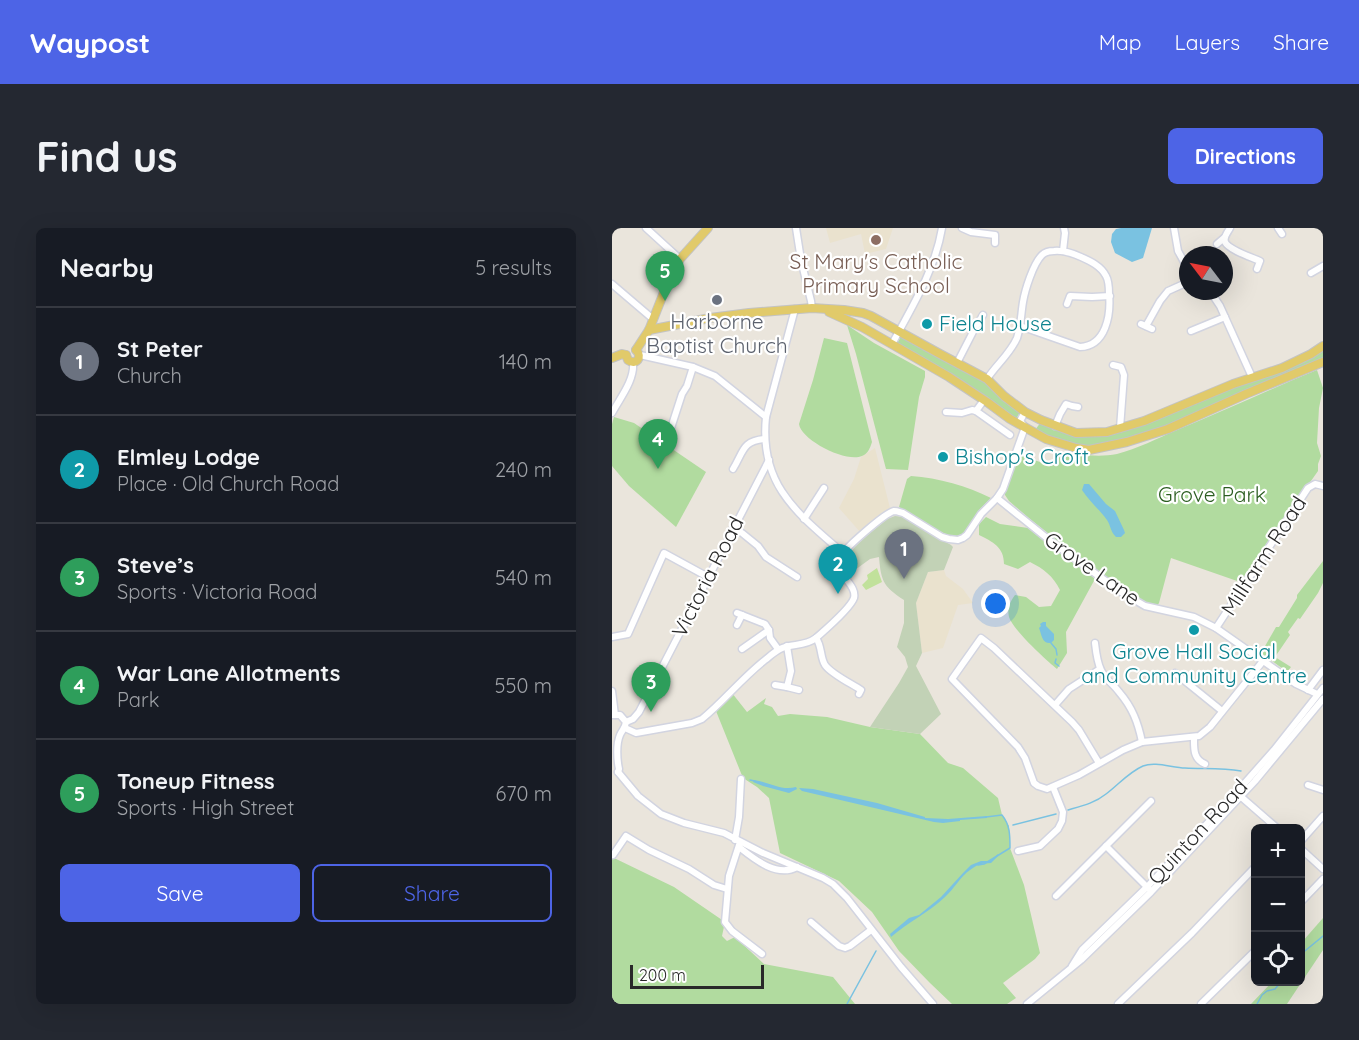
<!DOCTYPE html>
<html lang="en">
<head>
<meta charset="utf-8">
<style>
  body { margin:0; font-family:Quicksand,sans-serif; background:#242831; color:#f1f3f6 }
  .controls { position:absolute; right:18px; bottom:18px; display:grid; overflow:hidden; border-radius:9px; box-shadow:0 6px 24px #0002 }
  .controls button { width:54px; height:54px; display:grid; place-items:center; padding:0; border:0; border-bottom:2px solid #363941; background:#171b24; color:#f1f3f6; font:30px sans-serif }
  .compass { position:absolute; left:567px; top:18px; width:54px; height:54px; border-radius:50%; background:#171b24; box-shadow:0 6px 24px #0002; rotate:302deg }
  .scale { position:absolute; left:18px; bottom:15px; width:134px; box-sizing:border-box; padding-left:6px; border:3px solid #292929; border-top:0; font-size:16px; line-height:21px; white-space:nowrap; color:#292929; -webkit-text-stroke:4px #fff; paint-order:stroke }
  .you { position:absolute; left:384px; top:376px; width:21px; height:21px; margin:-15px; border:4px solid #fff; border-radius:50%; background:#1a73e8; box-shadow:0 0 0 9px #1a73e833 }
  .badge { display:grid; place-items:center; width:39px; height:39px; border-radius:50%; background:#4d64e6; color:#fff; font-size:20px; font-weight:700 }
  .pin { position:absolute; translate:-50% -50px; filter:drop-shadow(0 2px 3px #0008) }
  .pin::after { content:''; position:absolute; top:32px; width:21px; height:18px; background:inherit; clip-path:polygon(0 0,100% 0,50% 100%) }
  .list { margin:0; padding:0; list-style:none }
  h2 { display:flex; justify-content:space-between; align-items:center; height:78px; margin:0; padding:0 24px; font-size:26px }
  h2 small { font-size:20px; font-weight:400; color:#9ea1a6 }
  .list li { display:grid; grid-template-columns:39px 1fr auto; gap:18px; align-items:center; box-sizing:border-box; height:108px; padding:0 24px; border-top:2px solid #363941 }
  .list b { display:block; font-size:22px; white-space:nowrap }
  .list p { margin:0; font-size:20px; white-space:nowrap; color:#9ea1a6 }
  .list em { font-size:20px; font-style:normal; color:#9ea1a6 }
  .actions { display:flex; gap:12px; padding:18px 24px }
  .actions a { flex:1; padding:14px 0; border:2px solid #4d64e6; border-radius:9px; text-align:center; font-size:21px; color:#4d64e6 }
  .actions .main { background:#4d64e6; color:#fff }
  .icon { flex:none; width:33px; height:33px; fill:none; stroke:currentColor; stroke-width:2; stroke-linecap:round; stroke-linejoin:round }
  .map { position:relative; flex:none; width:711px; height:776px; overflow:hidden; border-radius:9px }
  header { display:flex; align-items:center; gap:36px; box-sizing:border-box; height:84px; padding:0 30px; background:#4d64e6; color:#fff }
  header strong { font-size:28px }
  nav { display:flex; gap:33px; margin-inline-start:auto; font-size:21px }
  .intro { display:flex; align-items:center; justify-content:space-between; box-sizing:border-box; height:144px; padding:0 36px }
  h1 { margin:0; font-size:42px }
  .button { padding:15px 27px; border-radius:9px; background:#4d64e6; color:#fff; font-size:21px; font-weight:700 }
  main { display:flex; gap:36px; padding:0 36px }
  aside { flex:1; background:#171b24; border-radius:9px; box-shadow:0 6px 24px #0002 }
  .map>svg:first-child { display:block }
  .education { fill:#eae2ce }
  .green { fill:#b1db9f }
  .cemetery { fill:#c2d2b6 }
  .pitch { fill:#c1e19b }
  .water { fill:#7ac2e1 }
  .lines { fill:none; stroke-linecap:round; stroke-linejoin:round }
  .stream { stroke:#7ac2e1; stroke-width:1.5 }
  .minor-casing { stroke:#d2d4e0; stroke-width:9 }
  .major-casing { stroke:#c3c3c3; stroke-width:10 }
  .minor { stroke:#fff; stroke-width:6 }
  .major { stroke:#e1ca6a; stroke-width:8 }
  .education-dot { fill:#8d6e63; stroke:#fff; stroke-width:2 }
  .worship-dot { fill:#6b7280; stroke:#fff; stroke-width:2 }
  .culture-dot { fill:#0f9aa8; stroke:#fff; stroke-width:2 }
  .labels { text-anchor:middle; stroke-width:4.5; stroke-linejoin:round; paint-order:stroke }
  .education-label { font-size:21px; fill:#785e54; stroke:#fff }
  .worship-label { font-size:21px; fill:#5b616d; stroke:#fff }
  .culture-label { font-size:21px; fill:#0d838f; stroke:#fff; text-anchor:start }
  .park-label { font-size:21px; fill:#2c5e21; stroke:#fff }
  .street-label { font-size:21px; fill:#292929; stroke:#fff }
</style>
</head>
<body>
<header>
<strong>Waypost</strong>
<nav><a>Map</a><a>Layers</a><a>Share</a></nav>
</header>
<div class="intro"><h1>Find us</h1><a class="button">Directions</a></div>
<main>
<aside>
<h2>Nearby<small>5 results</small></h2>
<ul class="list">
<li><span class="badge" style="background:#6b7280">1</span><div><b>St Peter</b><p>Church</p></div><em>140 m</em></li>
<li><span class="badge" style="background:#0f9aa8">2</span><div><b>Elmley Lodge</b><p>Place · Old Church Road</p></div><em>240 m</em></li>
<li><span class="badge" style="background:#2e9e5b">3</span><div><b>Steve’s</b><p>Sports · Victoria Road</p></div><em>540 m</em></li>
<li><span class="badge" style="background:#2e9e5b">4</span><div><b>War Lane Allotments</b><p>Park</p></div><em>550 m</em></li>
<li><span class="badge" style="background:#2e9e5b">5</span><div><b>Toneup Fitness</b><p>Sports · High Street</p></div><em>670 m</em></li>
</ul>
<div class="actions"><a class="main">Save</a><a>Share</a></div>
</aside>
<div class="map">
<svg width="711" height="776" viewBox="0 0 711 776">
  <rect width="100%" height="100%" fill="#eae5dc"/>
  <g class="education">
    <path d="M214 0H281L274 21 253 26 249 6 218 15Z"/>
    <path d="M263 220 278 280 249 305 227 280 242 251 249 229Z"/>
    <path d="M332 342 334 348 351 361 361 375 346 377 331 420 310 425 304 375 316 344Z"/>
  </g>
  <g class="green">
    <path d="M235 97 262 115 313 143V149L307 169 296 242 274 241 244 126Z"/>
    <path d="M290 107 372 151 408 183 409 187 406 190 402 191 356 157 285 115Z"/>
    <path d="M212 110 235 115 260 214C258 220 256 226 250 228 234 235 189 212 187 196L201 152Z"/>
    <path d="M711 120V132C674 146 637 161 601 177 562 193 523 215 480 218 460 219 441 210 423 202L429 194 462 207 498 205Z"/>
    <path d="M705 142 711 160 707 180 705 215 709 228 706 236V243L628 354 559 330 547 375 545 378 534 377 494 351 418 291 397 273 393 267V262L407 227 440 238 445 223C464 226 485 230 505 226 525 221 546 210 565 202 612 183 658 161 705 142Z"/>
    <path d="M2 189 22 195 94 244 64 299 17 258 0 238V196Z"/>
    <path d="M299 248C327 250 355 258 379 270L368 281 353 304C349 307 349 308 344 308 331 309 300 287 287 279L295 251Z"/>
    <path d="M374 289 388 296 416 300 443 322 476 345 483 351 454 404 455 425 445 441C434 432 401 402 397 389 395 380 398 374 403 367L414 369 427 379 439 378 448 362C441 348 432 341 418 334L406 341 392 336C392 319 381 314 367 307V296Z"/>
    <path d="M711 333V355L706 365 688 391 686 390 676 404 678 407 663 429 679 439 676 443H674L649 425 664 399H667L685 370V367Z"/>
    <path d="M120 465 135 484 154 470 152 476 160 479 166 488 178 486 215 489 258 499 308 506 336 535 351 540 386 570 390 587 397 598 398 620 412 657 428 725 423 731 391 755 404 770 395 776H340L318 755 287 723 260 684 227 653 168 625 157 570 145 559 131 550 104 483Z"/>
    <path d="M0 629 62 659 113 694 110 708 115 713 123 709 152 736 221 749 243 776H0Z"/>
    <path d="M711 690V722L675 776H639L660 754H688V719L690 714Z"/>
  </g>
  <path class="cemetery" d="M283 288 292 289 339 317 341 319 332 342 316 344 304 375 310 425 304 438 329 486 308 506 258 499 287 455 296 439 293 429 285 419 292 395V372C272 359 269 354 267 329L258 331 236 347C234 344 232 342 232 338 232 323 264 301 275 291Z"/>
  <path class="pitch" d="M265 340 270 354 254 362 250 357 256 351 255 347Z"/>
  <g class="water">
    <path d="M509 0H540L531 30 520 34 503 25 499 14 500 6 504 1Z"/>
    <path d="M472 256H477L494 276 503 283 512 302 513 305 509 309H504C498 303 499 298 495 292 487 281 477 273 470 262Z"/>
    <path d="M431 394H434V398L442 406V412L439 415C430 416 430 408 427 400L429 398 428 396Z"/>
    <path d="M142 552C157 554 169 563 184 559L185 561 177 565 151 558 141 554Z"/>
    <path d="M187 560 201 561 265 575 313 589V590L336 591 375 588V590L348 592V593L331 595 322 594 190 563Z"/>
    <path d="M386 626V628L379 635C369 636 368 635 358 642 348 649 342 661 333 669 316 685 296 694 279 709L278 706 297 690 307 687 329 669 351 645 359 637 369 633H378Z"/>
  </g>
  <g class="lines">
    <g class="stream">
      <path d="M439 415 444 421 445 427"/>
      <path d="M444 431 443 435 447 438"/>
      <path d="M138 552 143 553"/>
      <path d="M456 582C470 578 483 575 494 566 506 557 517 544 531 538 543 533 561 540 573 540 592 541 610 540 629 543"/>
      <path d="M401 597 444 586"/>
      <path d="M366 637 372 636 398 620C398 607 398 597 390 587L374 589"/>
      <path d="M688 727 711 708"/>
      <path d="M235 776 264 723"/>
      <path d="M645 776 650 767 655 763 663 761 669 754"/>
    </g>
    <g class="minor-casing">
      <g id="minor">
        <path d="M34 0 68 31"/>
        <path d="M184 0 189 32 199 73 200 80"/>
        <path d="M350 0 359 4 383 7V15"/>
        <path d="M562 0 566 23 576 41"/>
        <path d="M618 0C616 4 611 9 613 14 617 22 639 29 648 33L645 41"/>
        <path d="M666 0 670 6"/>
        <path d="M605 16 612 10"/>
        <path d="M451 23 453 5 452 0"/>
        <path d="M699 45 711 38"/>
        <path d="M0 56 41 91"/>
        <path d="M598 63 608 78 640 149"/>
        <path d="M455 76 458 68 480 69 498 68"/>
        <path d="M183 81 154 189C147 257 185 285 231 325"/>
        <path d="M529 96 540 101"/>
        <path d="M534 98 548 73 556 63 576 54"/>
        <path d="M579 103 613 89"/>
        <path d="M280 116C300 79 323 42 330 0"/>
        <path d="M28 127 81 139 103 148 154 189"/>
        <path d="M345 135 363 100 371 87"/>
        <path d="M501 137 509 139 512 147 508 200"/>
        <path d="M375 151C384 137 398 126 405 110 409 98 409 86 411 74 413 62 421 36 430 27 433 24 438 23 442 23 452 22 460 25 469 29 478 33 489 38 494 48 497 53 497 60 497 66 499 87 494 118 468 119L408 98"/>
        <path d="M364 183 398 207"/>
        <path d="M334 184 350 185 360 182 364 183 372 172"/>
        <path d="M0 185C8 170 23 152 21 134"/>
        <path d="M443 198 448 186 454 176 460 178 466 179"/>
        <path d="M59 200 70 166 75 158 81 139"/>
        <path d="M121 241C132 223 130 213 153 211"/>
        <path d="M385 270 441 315 509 364 533 378 582 389 604 400 684 456 705 466"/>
        <path d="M192 291 212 260"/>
        <path d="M121 300 130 305 146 318 154 329 185 349"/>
        <path d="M125 385 153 396 157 402 158 410 166 421"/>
        <path d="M125 397 130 387"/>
        <path d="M604 400 696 260 703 256 711 258"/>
        <path d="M0 409 16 406 52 325 96 349"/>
        <path d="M204 410C210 418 208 429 213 437 219 446 240 456 249 462L247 466"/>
        <path d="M483 415C484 424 485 434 489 442 493 451 501 456 507 464 520 479 526 494 530 514"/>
        <path d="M130 421 157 402"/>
        <path d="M563 445 610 483"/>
        <path d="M163 457 175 459 179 443 175 418"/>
        <path d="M175 459 187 462"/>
        <path d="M696 462 711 442"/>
        <path d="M0 463 3 487"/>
        <path d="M443 477 457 461 488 441"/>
        <path d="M0 487H8L14 494C13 501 10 502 8 507 4 516 5 532 7 541L6 544"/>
        <path d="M14 494 21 491 27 484 157 232"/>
        <path d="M13 500 24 505 80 495 90 491C112 473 130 450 153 432 157 429 162 424 168 421 180 415 192 419 204 410 213 402 238 381 242 370 245 358 228 349 227 337 227 335 228 330 229 328 233 320 273 285 282 283 286 283 287 284 291 285L330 309 337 311 346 312 351 310 355 307 369 286 385 270 391 261 413 199 408 193 413 184"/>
        <path d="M582 510C582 520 581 531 593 536"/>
        <path d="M487 535 467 502 460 494 382 420 369 410 340 451 406 519 413 530 422 555 426 558 435 561 467 547 511 522 530 514 587 508 598 499 651 433"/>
        <path d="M6 544 26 568 49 586 72 595 112 605 151 625 211 650 221 656 235 670 289 739 321 776"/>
        <path d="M696 557 711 562"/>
        <path d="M627 567 665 600"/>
        <path d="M123 612 127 589 129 551"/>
        <path d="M128 614 117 648 113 694 120 703 150 726"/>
        <path d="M688 614 711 588"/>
        <path d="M494 618 537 661"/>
        <path d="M127 619C142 631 165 650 185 639"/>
        <path d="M688 620 711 641"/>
        <path d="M406 623 428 618 446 601 450 593 451 584 441 559"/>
        <path d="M1 627 14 608 37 622 77 641 102 657 115 661"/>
        <path d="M444 668 539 573"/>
        <path d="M688 675 711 651"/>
        <path d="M199 694 227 718 233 720 238 718 259 702"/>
        <path d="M460 738 470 722 535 659 624 565 662 522 711 460"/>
        <path d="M415 776 469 732 539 664 643 553 711 471"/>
        <path d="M506 776 580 705 644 638"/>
        <path d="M589 776 644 722"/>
      </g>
    </g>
    <g class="major-casing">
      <g id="major">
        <path d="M217 84 250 99 337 149 375 174 398 191 434 211 464 220 477 222 515 214 556 201 634 166 711 134"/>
        <path d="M37 102 98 90 137 85 200 80 232 82 251 85 259 88 328 126 375 151 392 168 413 184 429 192 464 205 495 204 532 193 621 156 670 140 699 126 711 118"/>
        <path d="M24 122 37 102 58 49 68 31 96 0"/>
        <path d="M14 127 16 132C24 138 31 129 24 122"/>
        <path d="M0 130 10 126 14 127"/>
      </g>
    </g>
    <use href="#minor" class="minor"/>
    <use href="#major" class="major"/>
  </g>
  <circle class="education-dot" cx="264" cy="12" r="6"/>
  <circle class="worship-dot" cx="105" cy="72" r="6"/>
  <g class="culture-dot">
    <circle cx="315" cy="96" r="6"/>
    <circle cx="331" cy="229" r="6"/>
    <circle cx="582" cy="402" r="6"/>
  </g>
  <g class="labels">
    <g class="education-label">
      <text x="264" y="41">St Mary's Catholic<tspan x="264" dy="24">Primary School</tspan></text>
    </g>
    <g class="worship-label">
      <text x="105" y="101">Harborne<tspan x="105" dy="24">Baptist Church</tspan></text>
    </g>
    <g class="culture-label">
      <text x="327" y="103">Field House</text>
      <text x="343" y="236">Bishop's Croft</text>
      <text x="582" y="431" text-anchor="middle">Grove Hall Social<tspan x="582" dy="24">and Community Centre</tspan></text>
    </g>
    <g class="park-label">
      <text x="600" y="274">Grove Park</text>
    </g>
    <g class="street-label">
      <text transform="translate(652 328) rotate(-57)" y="7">Millfarm Road</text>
      <text transform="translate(480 341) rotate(35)" y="7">Grove Lane</text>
      <text transform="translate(96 349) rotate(-63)" y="7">Victoria Road</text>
      <text transform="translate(586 604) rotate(-47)" y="7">Quinton Road</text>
    </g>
  </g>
</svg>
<div class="controls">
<button>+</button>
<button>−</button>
<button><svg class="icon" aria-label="locate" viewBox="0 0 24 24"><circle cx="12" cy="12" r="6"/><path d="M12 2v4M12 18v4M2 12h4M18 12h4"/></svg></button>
</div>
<svg class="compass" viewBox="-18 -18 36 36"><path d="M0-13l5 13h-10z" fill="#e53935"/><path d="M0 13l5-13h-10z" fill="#9ea1a6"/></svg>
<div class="scale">200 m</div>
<div class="you"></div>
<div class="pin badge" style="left:292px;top:351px;background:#6b7280">1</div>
<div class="pin badge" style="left:226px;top:366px;background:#0f9aa8">2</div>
<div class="pin badge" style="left:39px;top:484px;background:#2e9e5b">3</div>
<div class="pin badge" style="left:46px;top:241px;background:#2e9e5b">4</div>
<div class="pin badge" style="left:53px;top:73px;background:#2e9e5b">5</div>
</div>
</main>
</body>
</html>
